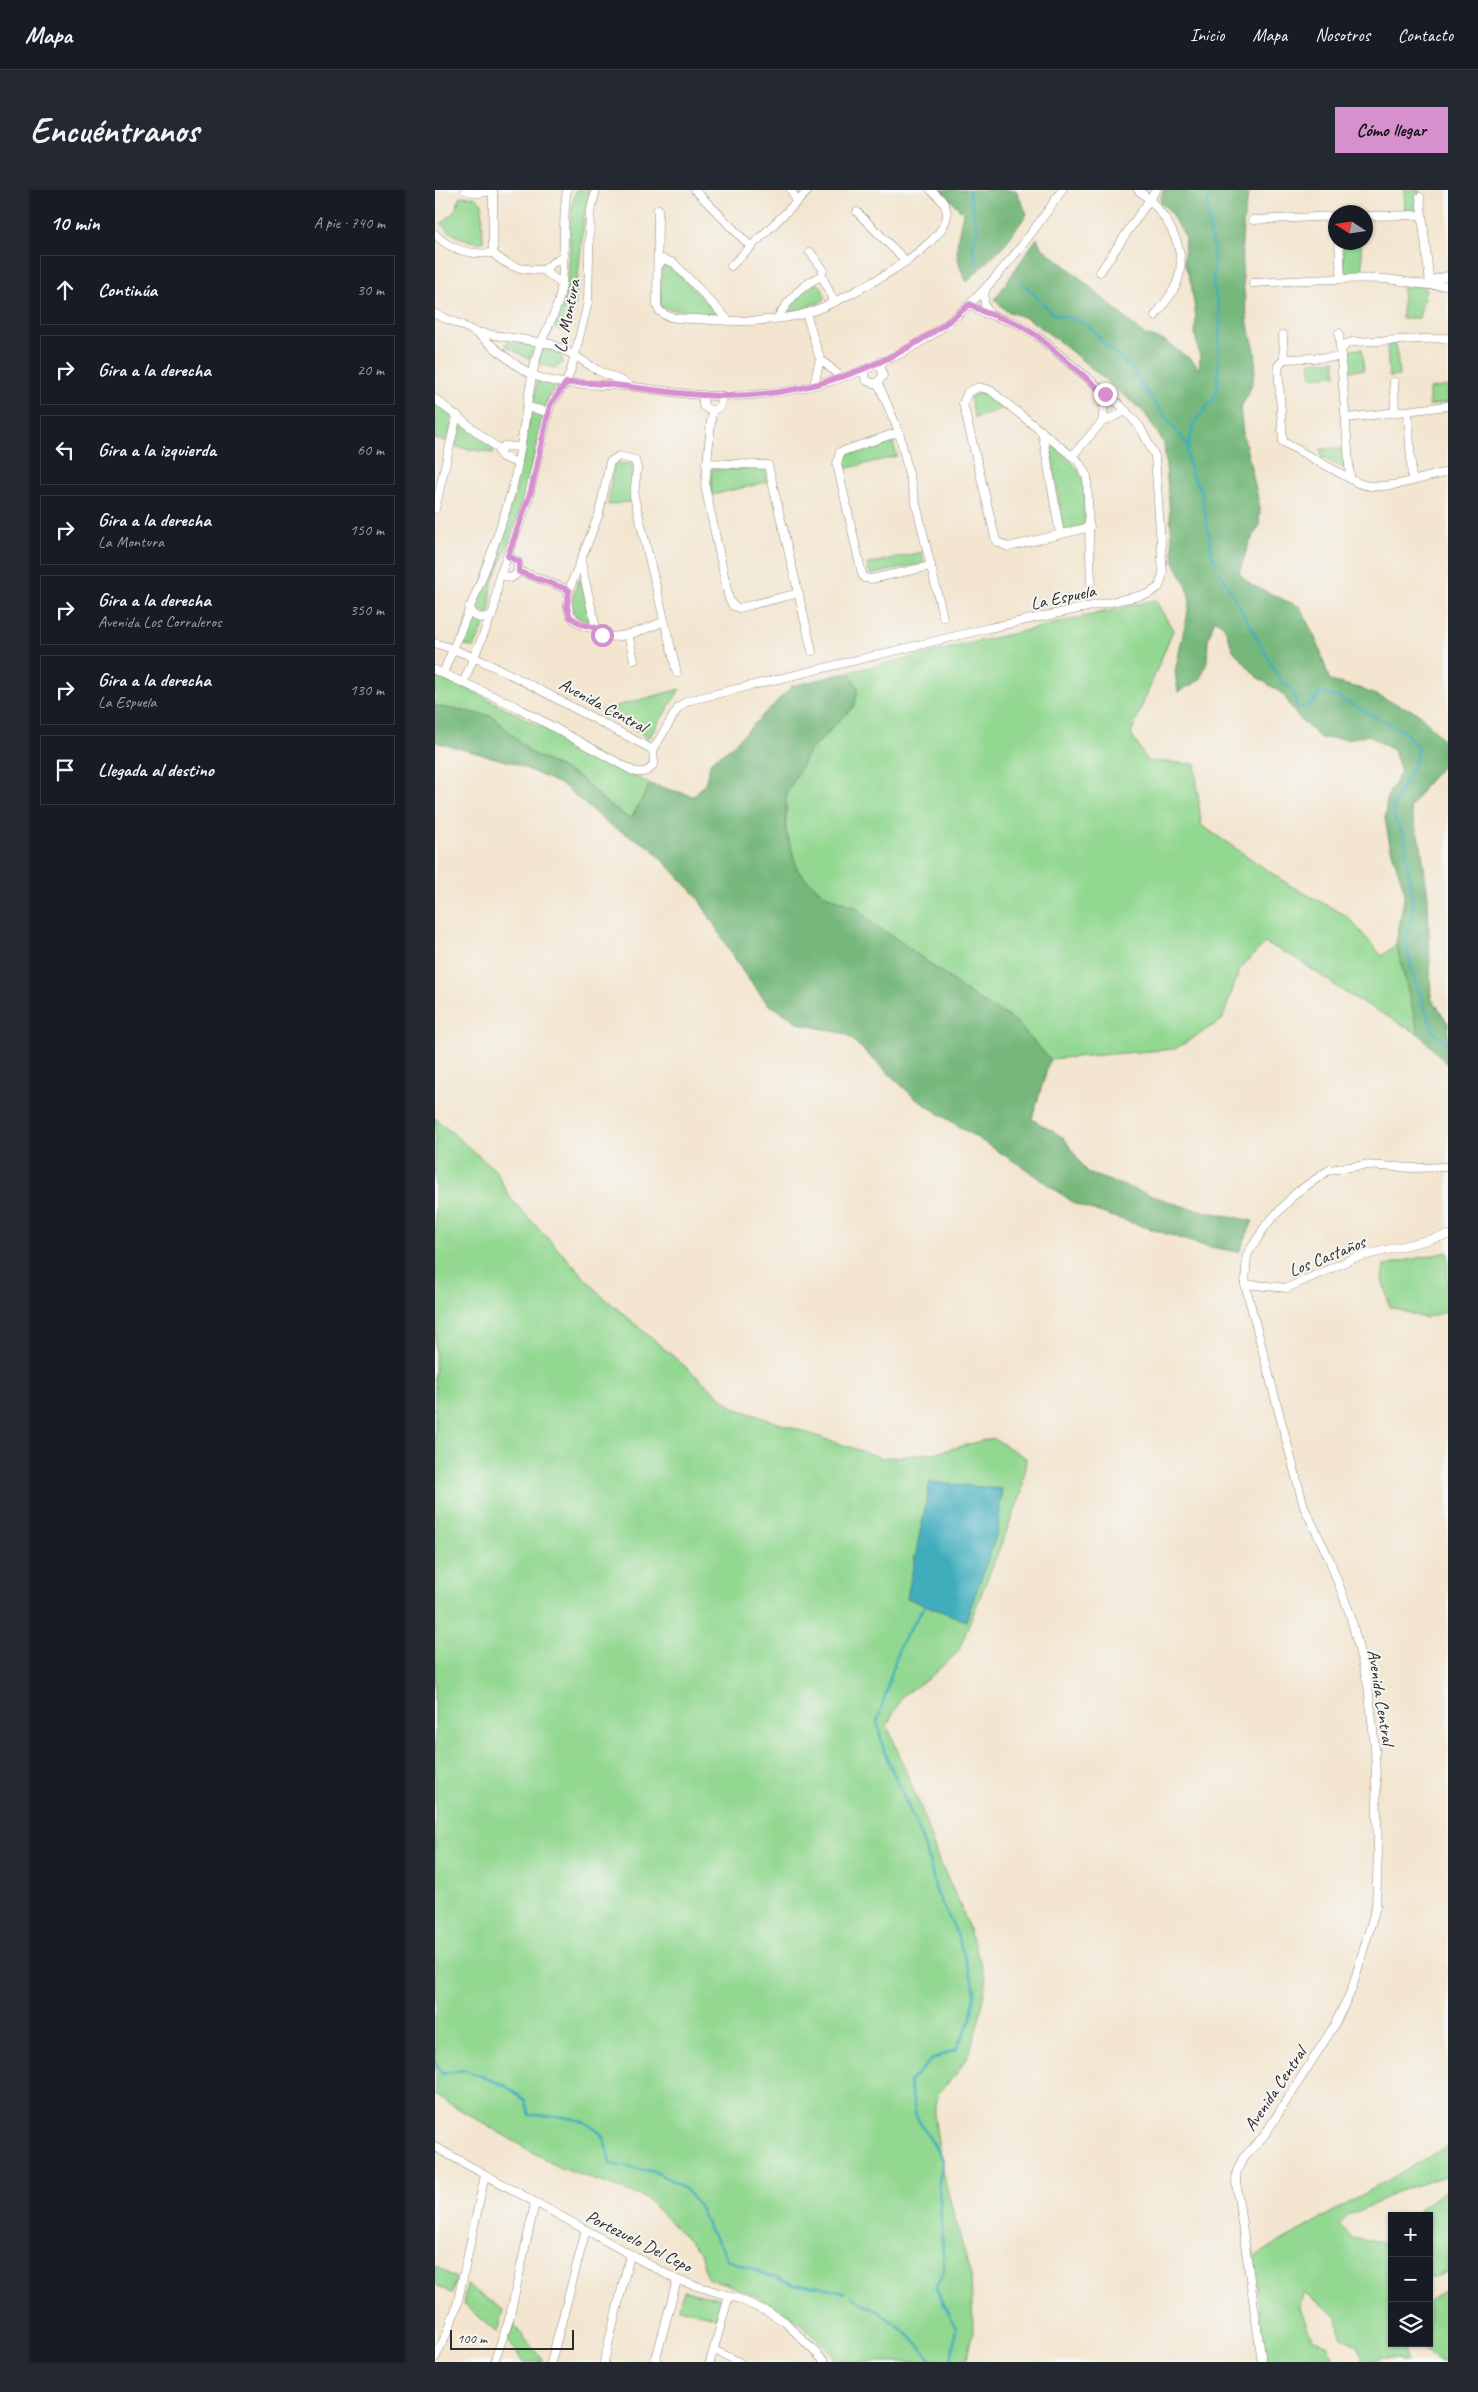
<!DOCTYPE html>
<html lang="es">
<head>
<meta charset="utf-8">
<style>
  body { margin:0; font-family:Caveat,sans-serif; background:#242831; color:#f1f3f6 }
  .controls { position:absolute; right:15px; bottom:15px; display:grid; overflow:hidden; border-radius:0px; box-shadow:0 1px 4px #0004 }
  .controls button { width:45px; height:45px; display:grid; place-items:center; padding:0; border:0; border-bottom:1px solid #363941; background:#171b24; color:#f1f3f6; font:25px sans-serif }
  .compass { position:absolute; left:893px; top:15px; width:45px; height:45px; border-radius:50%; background:#171b24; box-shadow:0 1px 4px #0004; rotate:282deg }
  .scale { position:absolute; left:15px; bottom:12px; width:124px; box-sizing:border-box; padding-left:5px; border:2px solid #2b2b2b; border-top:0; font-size:14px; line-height:18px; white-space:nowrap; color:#2b2b2b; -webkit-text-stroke:4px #f6f6f2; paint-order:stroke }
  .stop { position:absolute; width:15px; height:15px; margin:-11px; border:4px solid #d690ce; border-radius:50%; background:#fff }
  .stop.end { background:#d690ce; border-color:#fff; box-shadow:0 1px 5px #0008 }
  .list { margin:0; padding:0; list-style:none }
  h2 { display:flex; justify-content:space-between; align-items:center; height:65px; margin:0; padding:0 20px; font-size:21px }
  h2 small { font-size:16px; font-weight:400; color:#9ea1a6 }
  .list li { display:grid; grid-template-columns:32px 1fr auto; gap:15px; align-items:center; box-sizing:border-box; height:70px; margin:0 10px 10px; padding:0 10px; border:1px solid #363941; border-radius:0px }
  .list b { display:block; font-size:19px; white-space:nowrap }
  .list p { margin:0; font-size:16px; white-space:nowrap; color:#9ea1a6 }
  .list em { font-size:16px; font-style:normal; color:#9ea1a6 }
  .icon { flex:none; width:28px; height:28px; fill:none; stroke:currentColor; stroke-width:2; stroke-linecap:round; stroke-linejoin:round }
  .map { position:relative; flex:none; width:1013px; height:2172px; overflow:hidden; border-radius:0px }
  header { display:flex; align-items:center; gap:30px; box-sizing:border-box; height:70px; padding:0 25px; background:#171b24; border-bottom:1px solid #363941 }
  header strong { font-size:24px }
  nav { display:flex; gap:28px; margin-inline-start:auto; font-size:18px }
  .intro { display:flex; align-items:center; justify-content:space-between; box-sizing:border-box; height:120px; padding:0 30px }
  h1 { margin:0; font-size:35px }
  .button { padding:12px 22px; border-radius:0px; background:#d690ce; color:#111; font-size:18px; font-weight:700 }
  main { display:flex; gap:30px; padding:0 30px }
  aside { flex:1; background:#171b24; border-radius:0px; box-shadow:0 1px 4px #0004 }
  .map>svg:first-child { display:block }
  .green { fill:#93d891; stroke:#5f825e }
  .forest { fill:#76b87b; stroke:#507253 }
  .water { fill:#3fadbd; stroke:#356c74 }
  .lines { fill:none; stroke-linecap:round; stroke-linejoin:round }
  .stream { stroke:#3fadbd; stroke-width:2.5 }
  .minor-casing { stroke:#8f887d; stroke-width:9 }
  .minor { stroke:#fff; stroke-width:8 }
  .route { stroke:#d690ce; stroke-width:6 }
  .labels { text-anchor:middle; stroke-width:4; stroke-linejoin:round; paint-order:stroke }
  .street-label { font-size:18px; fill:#2b2b2b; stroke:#f6f6f2 }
</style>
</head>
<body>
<header>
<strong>Mapa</strong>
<nav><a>Inicio</a><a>Mapa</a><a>Nosotros</a><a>Contacto</a></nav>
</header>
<div class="intro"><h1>Encuéntranos</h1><a class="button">Cómo llegar</a></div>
<main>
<aside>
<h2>10 min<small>A pie · 740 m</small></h2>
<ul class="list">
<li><svg class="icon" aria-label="ahead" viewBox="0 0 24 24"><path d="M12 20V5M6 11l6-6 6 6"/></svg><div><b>Continúa</b></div><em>30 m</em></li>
<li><svg class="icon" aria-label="right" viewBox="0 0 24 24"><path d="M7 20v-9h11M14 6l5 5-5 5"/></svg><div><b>Gira a la derecha</b></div><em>20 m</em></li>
<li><svg class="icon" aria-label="left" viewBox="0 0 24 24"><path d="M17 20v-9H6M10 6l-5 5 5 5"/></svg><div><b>Gira a la izquierda</b></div><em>60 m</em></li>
<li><svg class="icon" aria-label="right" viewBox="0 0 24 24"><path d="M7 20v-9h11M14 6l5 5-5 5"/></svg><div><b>Gira a la derecha</b><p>La Montura</p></div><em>150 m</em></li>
<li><svg class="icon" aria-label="right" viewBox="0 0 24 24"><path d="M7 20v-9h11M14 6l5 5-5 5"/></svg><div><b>Gira a la derecha</b><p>Avenida Los Corraleros</p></div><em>350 m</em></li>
<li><svg class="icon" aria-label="right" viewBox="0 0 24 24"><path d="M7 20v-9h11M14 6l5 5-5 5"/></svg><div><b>Gira a la derecha</b><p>La Espuela</p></div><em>130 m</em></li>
<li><svg class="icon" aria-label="arrive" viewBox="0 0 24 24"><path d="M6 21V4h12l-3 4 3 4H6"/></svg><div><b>Llegada al destino</b></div></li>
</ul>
</aside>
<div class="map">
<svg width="1013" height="2172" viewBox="0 0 1013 2172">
  <rect width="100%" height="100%" fill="#f6f6f2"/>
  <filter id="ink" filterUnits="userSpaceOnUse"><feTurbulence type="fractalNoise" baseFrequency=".02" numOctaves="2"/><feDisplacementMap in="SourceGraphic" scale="10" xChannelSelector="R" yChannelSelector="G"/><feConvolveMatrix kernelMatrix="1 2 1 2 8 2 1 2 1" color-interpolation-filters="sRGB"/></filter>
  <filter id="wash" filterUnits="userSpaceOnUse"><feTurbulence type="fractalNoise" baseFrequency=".0096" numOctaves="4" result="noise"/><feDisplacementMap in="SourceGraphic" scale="20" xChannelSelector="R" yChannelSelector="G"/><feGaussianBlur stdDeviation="1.12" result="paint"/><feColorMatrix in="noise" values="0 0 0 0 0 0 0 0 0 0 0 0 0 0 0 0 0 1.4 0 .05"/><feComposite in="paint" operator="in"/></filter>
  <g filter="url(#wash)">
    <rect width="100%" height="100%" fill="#f3e5cf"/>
    <g class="green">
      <path d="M141 0H155L150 19 140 115 130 142 119 137C125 122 130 109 132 93 137 62 132 30 141 0Z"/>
      <path d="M969 0H984V23H970Z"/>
      <path d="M26 6 39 7 47 13 48 52C34 53 15 45 6 34L19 22Z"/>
      <path d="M908 53H926L928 85 909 86Z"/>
      <path d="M233 72 283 125 227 118 225 115 227 73Z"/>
      <path d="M968 92 991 98 984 128H967Z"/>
      <path d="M380 93 386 96 390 107 389 110 366 120 351 122 355 113Z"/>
      <path d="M73 152 100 155 94 169 71 156 70 154Z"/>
      <path d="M961 154 964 186 954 187 952 155Z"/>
      <path d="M110 158 125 163 128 172 121 178 105 174 103 170 106 160Z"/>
      <path d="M927 159 929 180 913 181 912 160Z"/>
      <path d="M900 170 901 185 876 187 875 172Z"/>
      <path d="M102 190 122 194 114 204 110 217 99 214Z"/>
      <path d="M1013 196V212L994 216V199Z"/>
      <path d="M544 202 556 205 572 217 540 228 535 207Z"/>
      <path d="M0 214 18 227 12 251 0 249Z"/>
      <path d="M96 223 108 226 90 309 57 395 54 424 39 418 80 305Z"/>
      <path d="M25 232 59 257 58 263 21 257Z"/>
      <path d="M458 253 462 266 409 279 406 266Z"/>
      <path d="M615 254C655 285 648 288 650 335L628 341Z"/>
      <path d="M909 258 910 279 886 267V259Z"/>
      <path d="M179 273 198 274 196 299 198 311 173 315Z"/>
      <path d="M276 279H330L332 292 277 305Z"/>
      <path d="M487 362 489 373 435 385 432 374Z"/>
      <path d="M146 389 156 433C129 427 137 411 143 391Z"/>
      <path d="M720 410 738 440 696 543 712 571 760 574 766 635 856 696 912 726 947 766 961 754 984 844 911 803 859 767 830 753 805 779 787 830 740 859 615 869 579 830 544 810 463 750 438 734 422 718 388 704 363 681 351 641V605L374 561 392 545 423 498 414 482Z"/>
      <path d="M34 426 43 431H51L39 458 25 453Z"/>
      <path d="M0 487 32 498 215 594 196 629 174 615 144 587 98 564 57 526 0 516Z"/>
      <path d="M245 499 214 548 166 520 174 518Z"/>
      <path d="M0 928 61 981 75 1008 166 1105 299 1218 447 1268 500 1263 558 1248 591 1268 587 1302 523 1462 494 1488 468 1505 452 1535 486 1618 502 1666 527 1719 551 1789 545 1826 535 1861 520 1886 504 1902 499 1924 507 1981 536 2086 538 2141 531 2172H403C370 2129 324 2102 272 2088L265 2062 211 2008 123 1977 0 1905Z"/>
      <path d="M1013 1062V1121L989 1128 955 1117 947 1089 949 1075Z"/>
      <path d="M1013 1956V1985L961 2002 930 2019 915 2024 904 2035 917 2048 943 2051 957 2055V2153H968L971 2172 947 2167 938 2172H929L922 2156 906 2146 903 2128 891 2117 868 2102 865 2118 877 2149 892 2154 900 2172H830L818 2067Z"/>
      <path d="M1013 1999V2082L994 2089V2026H981L987 2016Z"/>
      <path d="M0 2076 21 2088 17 2104 0 2094Z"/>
      <path d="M32 2095 68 2120 62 2143 28 2114Z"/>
      <path d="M1013 2098V2172H1002L983 2153H994V2111Z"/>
      <path d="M249 2100 287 2109 282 2128 244 2118Z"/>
      <path d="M78 2134 107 2169 106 2172H89L73 2152Z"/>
    </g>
    <g class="forest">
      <path d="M506 0H581L592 24 570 54 532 92C517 64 522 52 528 23Z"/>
      <path d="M728 0H815C802 42 807 90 813 134 814 141 817 148 819 156 824 176 817 201 805 218L808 243 825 317 824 336 813 356 804 383 816 395 865 417 883 454 895 491 924 498 983 523 1010 551 1011 572 992 593 975 618 986 656 993 706 996 807 1013 833V875L984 844 961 754 970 703 955 655 950 628 952 607 966 581 959 561 934 545 912 549 885 548 862 526 848 504 822 487 798 460 789 436 780 429 773 449 772 471 765 490 743 502 740 482 755 411 752 397 739 372 729 253 709 222 625 152 594 129 571 121 560 109 602 48 606 57 637 81 708 144 730 151 759 172 764 180 765 167 760 145 761 127 756 93 749 72 750 46 733 19 725 12Z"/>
      <path d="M414 482 423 498 420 515 374 561 351 605V641L363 681 388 704 422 718 438 734 463 750 544 810 579 830 615 869 597 929 629 948 652 983 750 1017 818 1031 804 1062 769 1056 642 1015 591 979 481 909 411 844 366 834 332 813 308 782 261 705 215 657 173 634 129 596 79 573 0 552V516L57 526 98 564 144 587 174 615 196 629 215 594 258 606 270 594 276 571 296 557 357 496Z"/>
    </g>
    <path class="water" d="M495 1292 567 1299 563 1341 531 1431 472 1408Z"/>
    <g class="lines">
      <g class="stream">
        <path d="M534 0 542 40 538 58 541 74"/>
        <path d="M777 0 773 11 774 34 779 63 778 95 785 122 782 201 778 210 758 234 752 263 756 285 765 297 778 366 782 374"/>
        <path d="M586 91 618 124 643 130 656 138 668 153 697 179 706 195 753 256"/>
        <path d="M785 382 846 491 858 500 862 518 873 516 885 504 902 507 970 542 982 556 981 570 958 615 959 629 969 645 972 666 978 719 971 751 978 785 999 843 1013 856"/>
        <path d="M492 1412 465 1455 442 1532 449 1561 484 1641 494 1670 501 1701 522 1744 540 1799 536 1829 521 1859 496 1870 474 1892 481 1926 508 1970 504 1992 509 2079 501 2098 521 2138 516 2172"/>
        <path d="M0 1870 7 1884 30 1880 71 1896 90 1910 94 1925C115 1925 152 1926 166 1944 172 1953 173 1964 175 1974L220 1982 238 1991 253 2002 266 2020 274 2040 287 2057 292 2070 360 2095 385 2096 409 2103"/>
        <path d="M417 2107C450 2124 475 2142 498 2172"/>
      </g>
    </g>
  </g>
  <g filter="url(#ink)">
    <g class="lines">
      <g class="minor-casing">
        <g id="minor">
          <path d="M30 0 42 3 58 1"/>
          <path d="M58 0V63C73 78 89 80 108 80"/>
          <path d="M260 0 316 57"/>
          <path d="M356 0 362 11"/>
          <path d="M703 0C728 18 754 58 743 90 739 103 728 115 720 126"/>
          <path d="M985 7 995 94"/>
          <path d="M223 19 222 116C226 130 250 129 262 129 298 132 338 133 372 123 402 114 510 59 512 25 512 14 504 7 496 0"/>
          <path d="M422 22 471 71"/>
          <path d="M931 26 986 25"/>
          <path d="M818 30 901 26"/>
          <path d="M0 44C16 61 36 65 58 63"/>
          <path d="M904 52 906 88"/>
          <path d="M375 62 388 79 387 86 399 112"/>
          <path d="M224 75 228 69 239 73 294 131"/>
          <path d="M296 76 374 0"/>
          <path d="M665 82 721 0"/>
          <path d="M818 93C862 91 905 87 949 89 970 90 993 98 1013 95"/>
          <path d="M127 94 108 80 129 65"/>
          <path d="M995 94 1000 89 1013 86"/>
          <path d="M551 98C548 108 548 116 555 124"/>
          <path d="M371 123 385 169 379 195"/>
          <path d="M0 124C13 130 29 135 41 143 62 158 80 179 106 188 131 197 171 193 199 197 228 200 256 206 285 206 374 207 470 176 535 114 570 80 600 40 627 0"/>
          <path d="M343 127C353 111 368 93 387 86"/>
          <path d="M40 142 116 154 139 165 162 180 193 194"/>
          <path d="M904 143 915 287"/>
          <path d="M848 145 849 169 843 176 848 252 923 293C948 303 987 287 1013 282"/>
          <path d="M906 161 911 154 917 152 1013 148"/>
          <path d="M385 169 406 187"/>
          <path d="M849 169 906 167"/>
          <path d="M427 180 432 191 441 194 448 186 445 172"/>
          <path d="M959 192 960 223"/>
          <path d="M443 193 464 242 508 427"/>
          <path d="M268 205V216L276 221 285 217 287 206"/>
          <path d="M0 209 65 260"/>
          <path d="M93 217 113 222"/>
          <path d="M277 221 270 296 294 409 298 416 304 418 364 403"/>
          <path d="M973 221 977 290"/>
          <path d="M912 228 1013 216"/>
          <path d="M667 232 671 204"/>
          <path d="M607 241 625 344"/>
          <path d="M464 242 405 262 402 274 427 384 429 388 436 389 496 376"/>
          <path d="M637 266 667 232 691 221"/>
          <path d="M83 273 67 267 64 262 69 256 85 257"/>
          <path d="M271 273 333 275 377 461"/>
          <path d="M0 319 22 225"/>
          <path d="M655 337 573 357 561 351 528 213 533 202 544 197 555 200 643 271 652 286 656 392"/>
          <path d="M146 373 161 438"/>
          <path d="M84 381 134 400C129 421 137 437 161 438 171 458 212 438 228 432"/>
          <path d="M65 385 76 388 83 383V372L73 366"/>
          <path d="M134 400 164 324 175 272 184 266 200 270 202 278 199 306 242 483"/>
          <path d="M34 417 38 425 45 428 57 426"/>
          <path d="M193 444 199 470"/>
          <path d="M0 453C57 471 107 502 160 529 179 540 199 549 218 560L219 573C215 582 207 584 198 581L80 516 0 480"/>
          <path d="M8 483C33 423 60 361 77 299 89 255 90 209 102 165 107 144 121 127 125 105 132 71 126 35 132 0"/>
          <path d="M29 491 59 419 64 388 92 314 115 215 131 193 137 176 153 112 155 23 161 0"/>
          <path d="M218 560 243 518 252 511 554 438 713 404 724 397 728 384 720 266 705 237 685 215 601 145 581 133 549 123 535 114"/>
          <path d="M810 1094 852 1098 919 1068 1013 1045"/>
          <path d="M0 1957 242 2090 304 2109 335 2123 350 2132 390 2172"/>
          <path d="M279 2160 304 2172"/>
          <path d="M0 2168 13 2141 22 2115 50 1985"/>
          <path d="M59 2172 74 2130 100 2013"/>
          <path d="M116 2172 151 2040"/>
          <path d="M169 2172 195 2065"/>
          <path d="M220 2172 242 2090"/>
          <path d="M275 2172 294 2106"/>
          <path d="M827 2172 801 1992 802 1981 808 1968 829 1946 899 1836 917 1799 941 1717 943 1662 940 1558 933 1495 915 1424 893 1366 869 1317 810 1094 812 1065 831 1035 861 1003 894 980 929 975 978 978 1013 977"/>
        </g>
      </g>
      <use href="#minor" class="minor"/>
    </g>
  </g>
  <g class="lines" filter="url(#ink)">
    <path class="route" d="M167 445 161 438 146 434 135 427 132 417 134 400 84 382V372L73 366 96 301 115 215 131 193C177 191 222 203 267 205 364 212 462 177 535 114L549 122 581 133 601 145 670 204"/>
  </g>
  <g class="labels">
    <g class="street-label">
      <text transform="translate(132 126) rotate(-79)" y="6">La Montura</text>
      <text transform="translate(628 407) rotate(-12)" y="6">La Espuela</text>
      <text transform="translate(168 515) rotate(28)" y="6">Avenida Central</text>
      <text transform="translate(892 1066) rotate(-22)" y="6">Los Castaños</text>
      <text transform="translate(946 1507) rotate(81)" y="6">Avenida Central</text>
      <text transform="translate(840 1899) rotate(-56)" y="6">Avenida Central</text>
      <text transform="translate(204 2051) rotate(27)" y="6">Portezuelo Del Cepo</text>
    </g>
  </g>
</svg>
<div class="controls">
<button>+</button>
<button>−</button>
<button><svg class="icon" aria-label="layers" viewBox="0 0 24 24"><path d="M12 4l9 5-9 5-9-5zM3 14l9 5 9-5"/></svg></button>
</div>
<svg class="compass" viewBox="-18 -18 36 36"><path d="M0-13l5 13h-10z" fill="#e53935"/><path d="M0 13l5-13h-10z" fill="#9ea1a6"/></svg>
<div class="scale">100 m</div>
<div class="stop" style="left:167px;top:445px"></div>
<div class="stop end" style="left:670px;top:204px"></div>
</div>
</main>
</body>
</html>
